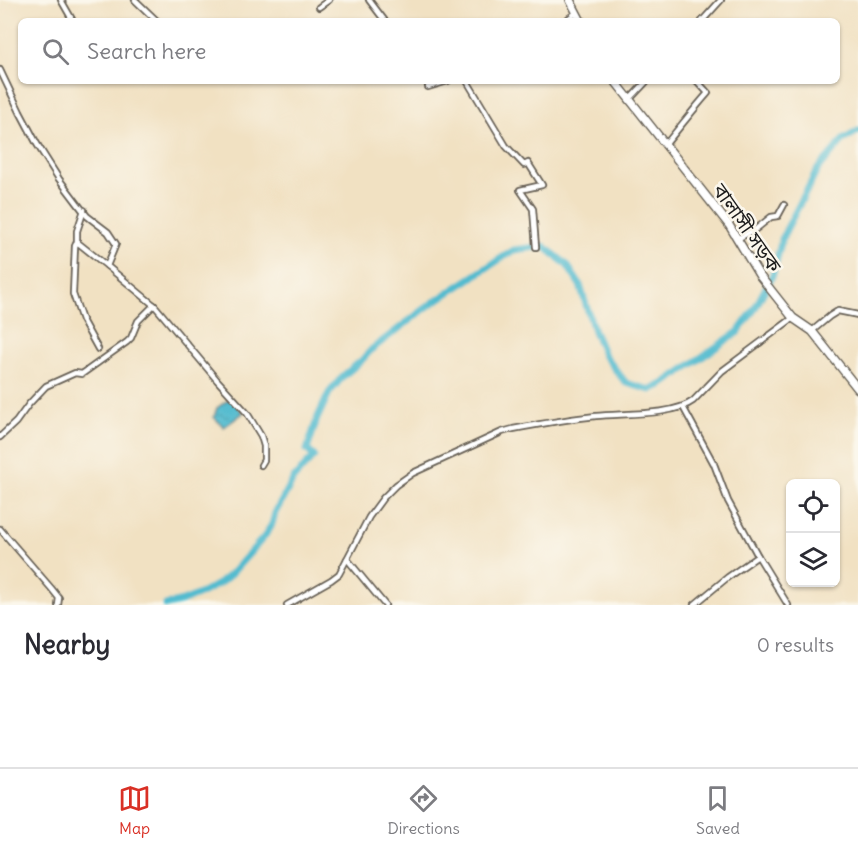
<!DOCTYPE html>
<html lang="en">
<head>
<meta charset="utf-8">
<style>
  body { margin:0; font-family:Delius,"Noto Sans Bengali",sans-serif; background:#f7f7f7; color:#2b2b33 }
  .controls { position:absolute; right:18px; bottom:18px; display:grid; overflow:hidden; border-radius:9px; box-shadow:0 2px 4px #0004 }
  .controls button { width:54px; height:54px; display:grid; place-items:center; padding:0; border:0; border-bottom:2px solid #e1e1e2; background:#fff; color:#2b2b33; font:30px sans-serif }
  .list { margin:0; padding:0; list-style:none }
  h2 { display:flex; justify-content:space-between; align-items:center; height:78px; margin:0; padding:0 24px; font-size:26px }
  h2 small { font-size:20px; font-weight:400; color:#7c7c81 }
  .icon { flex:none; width:33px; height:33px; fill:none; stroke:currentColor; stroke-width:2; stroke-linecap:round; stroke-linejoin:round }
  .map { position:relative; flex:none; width:858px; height:605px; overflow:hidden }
  .search { position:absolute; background:#fff; box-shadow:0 2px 4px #0004; left:18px; right:18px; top:18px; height:66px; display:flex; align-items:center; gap:15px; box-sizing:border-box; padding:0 21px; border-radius:9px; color:#7c7c81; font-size:22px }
  .sheet { height:162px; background:#fff }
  nav { display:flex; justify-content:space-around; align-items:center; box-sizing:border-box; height:84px; border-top:2px solid #e1e1e2; background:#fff; font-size:16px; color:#7c7c81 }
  nav a { display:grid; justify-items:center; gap:3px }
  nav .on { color:#d93025 }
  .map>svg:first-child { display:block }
  .water { fill:url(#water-ripples); stroke:#376c76; stroke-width:1.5 }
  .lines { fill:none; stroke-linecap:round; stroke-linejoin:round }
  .river { stroke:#52bbcf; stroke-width:7 }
  .minor-casing { stroke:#676156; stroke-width:8 }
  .primary-casing { stroke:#676156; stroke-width:10 }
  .minor { stroke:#fff; stroke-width:4.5 }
  .primary { stroke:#fff; stroke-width:7 }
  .labels { text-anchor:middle; stroke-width:5; stroke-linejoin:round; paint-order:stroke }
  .street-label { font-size:20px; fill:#1c1c1c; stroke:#fbf7ec }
</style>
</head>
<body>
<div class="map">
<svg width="858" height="605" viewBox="0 0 858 605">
  <defs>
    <pattern id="water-ripples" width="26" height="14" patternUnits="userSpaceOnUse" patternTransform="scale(1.5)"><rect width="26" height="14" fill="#52bbcf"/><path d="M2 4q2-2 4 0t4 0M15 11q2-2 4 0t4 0" fill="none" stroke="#47a0b1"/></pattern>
  </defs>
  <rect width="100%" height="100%" fill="#fbf7ec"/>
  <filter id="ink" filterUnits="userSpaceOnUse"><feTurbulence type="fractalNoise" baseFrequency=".0167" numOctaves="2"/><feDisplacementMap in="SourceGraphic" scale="12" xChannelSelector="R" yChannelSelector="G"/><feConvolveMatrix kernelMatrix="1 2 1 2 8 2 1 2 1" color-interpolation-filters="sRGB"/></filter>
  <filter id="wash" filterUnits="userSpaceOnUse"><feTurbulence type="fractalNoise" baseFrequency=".008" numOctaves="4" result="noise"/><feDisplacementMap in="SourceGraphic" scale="24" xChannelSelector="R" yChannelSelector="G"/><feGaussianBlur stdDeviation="1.35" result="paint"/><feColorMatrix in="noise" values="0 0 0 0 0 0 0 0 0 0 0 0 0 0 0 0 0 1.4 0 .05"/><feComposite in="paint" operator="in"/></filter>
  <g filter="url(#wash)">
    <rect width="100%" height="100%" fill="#f1e1c2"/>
    <path class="water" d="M231 398 243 413 224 427 214 417 217 408Z"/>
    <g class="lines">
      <path class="river" d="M166 605 183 601 202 593 220 583 232 573 264 537 272 524 275 513 294 478 314 456 307 450 317 419 329 393 343 376 361 361 372 349 431 304 514 250 544 246 567 265 580 285 594 331 604 355 626 383 650 390 663 384 738 332 754 310 773 274 782 239 786 230 818 169 843 140 858 131"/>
    </g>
  </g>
  <g filter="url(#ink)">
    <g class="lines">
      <g class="minor-casing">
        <g id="minor">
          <path d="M61 0 73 21"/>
          <path d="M135 0 157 21"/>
          <path d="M369 0 385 21"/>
          <path d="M319 7 329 0"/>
          <path d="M565 21 576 13"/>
          <path d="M702 21 721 0"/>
          <path d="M0 70 20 112 37 144 59 179 87 216 108 232 116 244 107 266 155 306 217 380 247 413 261 436 264 446V460L261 465"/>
          <path d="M467 81 506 146 524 165 528 163 542 185 520 190 533 209 536 247"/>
          <path d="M428 87 448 81"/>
          <path d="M629 100 647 81"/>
          <path d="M665 145C680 127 693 110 708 93L697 81"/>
          <path d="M84 210 77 231V242L75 246 73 294 82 320 98 349"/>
          <path d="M737 239 756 229 771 217 778 216 784 205"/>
          <path d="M77 242 107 266"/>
          <path d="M812 331 830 316 838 311 858 315"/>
          <path d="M683 407 714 464 728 501 758 556 788 605"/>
          <path d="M0 437 16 422 29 404 46 386 75 373 82 374 127 342 131 338 138 321 154 305"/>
          <path d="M0 529 51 588 59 598 58 605"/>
          <path d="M347 559 385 605"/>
          <path d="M287 605 331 580 339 574 369 517 383 498 396 485 413 473 502 432 513 429C540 424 568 419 596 416 622 413 673 416 693 401L722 371 793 318"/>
          <path d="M694 605 728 577 758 556"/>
        </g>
      </g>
      <g class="primary-casing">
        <g id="primary">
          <path d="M570 0 581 21"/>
          <path d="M615 81 729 225 759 275 793 318 812 331 858 389"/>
        </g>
      </g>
      <use href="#minor" class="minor"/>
      <use href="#primary" class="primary"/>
    </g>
  </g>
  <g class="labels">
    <g class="street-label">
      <text transform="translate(747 228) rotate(55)" y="7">বালাসী সড়ক</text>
    </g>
  </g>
</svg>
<div class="controls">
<button><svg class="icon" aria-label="locate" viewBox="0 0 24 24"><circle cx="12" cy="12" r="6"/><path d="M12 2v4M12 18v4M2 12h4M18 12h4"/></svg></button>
<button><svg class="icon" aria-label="layers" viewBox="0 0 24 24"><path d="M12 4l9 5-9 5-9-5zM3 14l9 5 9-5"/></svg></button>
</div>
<div class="search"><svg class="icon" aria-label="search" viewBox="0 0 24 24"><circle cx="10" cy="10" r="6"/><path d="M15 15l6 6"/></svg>Search here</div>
</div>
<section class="sheet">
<h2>Nearby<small>0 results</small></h2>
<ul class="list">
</ul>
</section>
<nav>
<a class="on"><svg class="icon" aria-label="map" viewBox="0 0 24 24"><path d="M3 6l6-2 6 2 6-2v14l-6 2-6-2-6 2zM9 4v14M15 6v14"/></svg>Map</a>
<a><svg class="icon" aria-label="directions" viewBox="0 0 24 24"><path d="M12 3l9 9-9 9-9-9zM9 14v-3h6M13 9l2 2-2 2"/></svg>Directions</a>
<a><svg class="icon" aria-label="saved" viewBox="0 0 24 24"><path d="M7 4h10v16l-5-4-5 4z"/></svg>Saved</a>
</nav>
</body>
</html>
